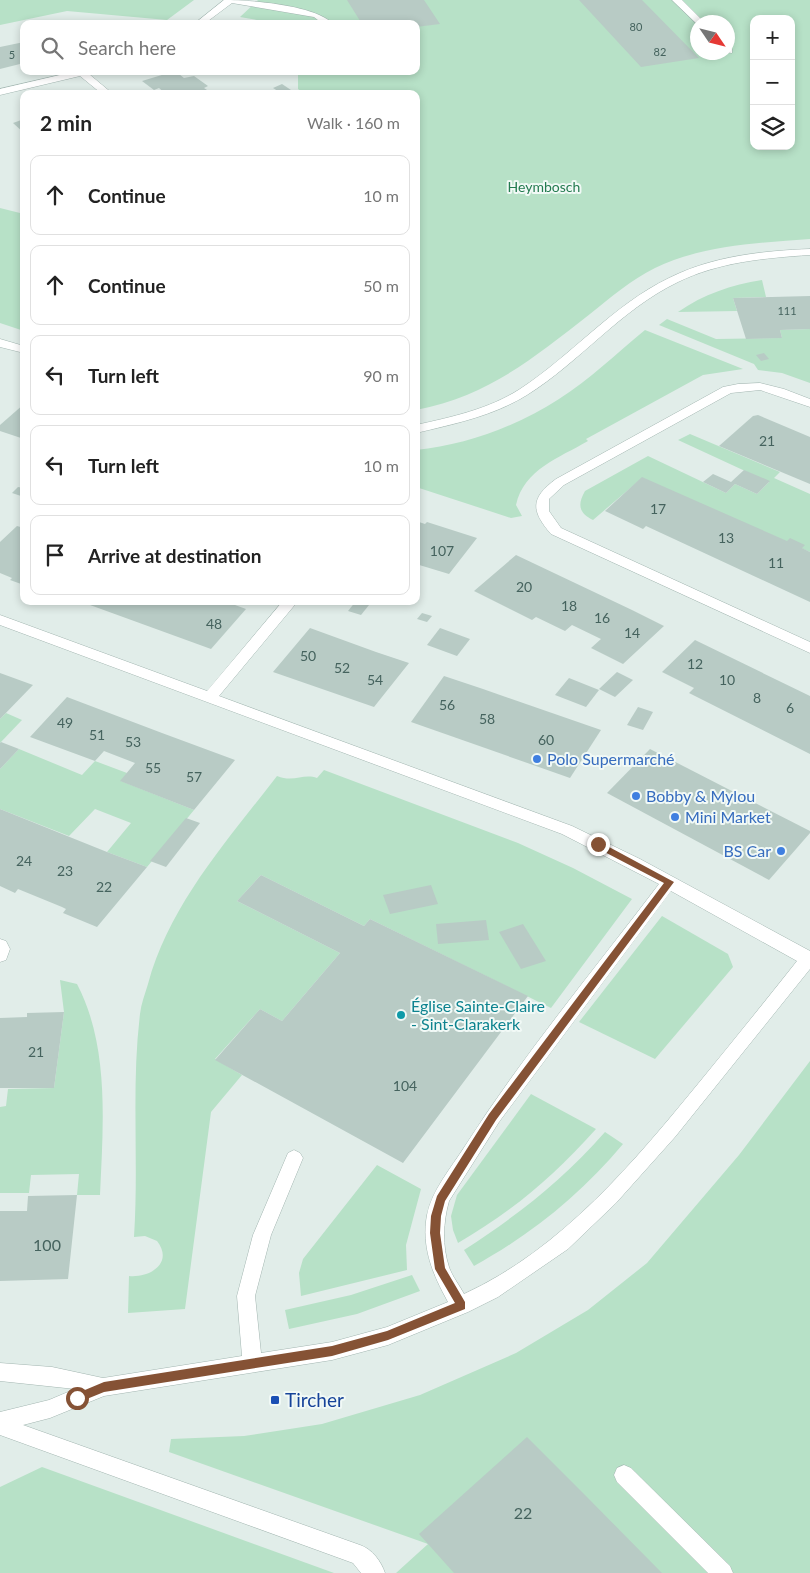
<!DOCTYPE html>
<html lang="en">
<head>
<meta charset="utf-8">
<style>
  body { margin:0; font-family:Lato,sans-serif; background:#f6f6f6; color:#222 }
  .controls { position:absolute; right:15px; top:15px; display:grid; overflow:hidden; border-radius:10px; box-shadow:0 2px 8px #0003 }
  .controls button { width:45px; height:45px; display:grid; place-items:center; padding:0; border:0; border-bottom:1px solid #e0e0e0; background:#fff; color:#222; font:25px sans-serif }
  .compass { position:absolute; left:690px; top:15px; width:45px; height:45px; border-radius:50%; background:#fff; box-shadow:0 2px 8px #0003; rotate:125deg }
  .stop { position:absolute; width:15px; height:15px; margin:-11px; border:4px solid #855235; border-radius:50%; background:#fff }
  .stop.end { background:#855235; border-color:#fff; box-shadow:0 1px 5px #0008 }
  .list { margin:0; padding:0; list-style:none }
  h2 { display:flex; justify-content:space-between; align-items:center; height:65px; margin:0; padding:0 20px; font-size:21px }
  h2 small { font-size:16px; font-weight:400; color:#767676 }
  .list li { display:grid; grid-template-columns:32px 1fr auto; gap:15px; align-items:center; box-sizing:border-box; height:80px; margin:0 10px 10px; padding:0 10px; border:1px solid #e0e0e0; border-radius:10px }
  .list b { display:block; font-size:19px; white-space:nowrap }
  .list em { font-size:16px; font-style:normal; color:#767676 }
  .icon { flex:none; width:28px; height:28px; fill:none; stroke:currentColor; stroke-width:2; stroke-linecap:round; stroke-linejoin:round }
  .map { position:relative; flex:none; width:810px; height:1573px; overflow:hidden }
  .search { position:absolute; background:#fff; box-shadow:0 2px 8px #0003; left:20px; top:20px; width:400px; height:55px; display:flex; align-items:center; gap:12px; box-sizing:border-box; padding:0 18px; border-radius:10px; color:#767676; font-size:19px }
  .panel { position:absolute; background:#fff; box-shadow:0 2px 8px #0003; left:20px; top:90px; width:400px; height:515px; border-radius:10px }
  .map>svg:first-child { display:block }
  .green { fill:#b7e1c7; fill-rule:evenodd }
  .building { fill:#b8cbc5 }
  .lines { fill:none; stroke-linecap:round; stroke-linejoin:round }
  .minor-casing { stroke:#a3b6b1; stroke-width:1 }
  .minor { fill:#fff; fill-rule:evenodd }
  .route { fill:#855235 }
  .shop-dot { fill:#3f7fe0; stroke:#f1f9f6; stroke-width:2 }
  .culture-dot { fill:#0f9aa8; stroke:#f1f9f6; stroke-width:2 }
  .transit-dot { fill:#1a4fb4; stroke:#f1f9f6; stroke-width:2 }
  .labels { text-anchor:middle; stroke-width:4; stroke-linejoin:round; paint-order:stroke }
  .far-number-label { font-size:11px; fill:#45635e }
  .far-park-label { font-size:14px; fill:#247b50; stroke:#f1f9f6 }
  .number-label { font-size:14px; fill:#45635e }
  .shop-label { font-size:16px; fill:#366cbe; stroke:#f1f9f6; text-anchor:start }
  .culture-label { font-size:16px; fill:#0d838f; stroke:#f1f9f6; text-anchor:start }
  .near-number-label { font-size:16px; fill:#45635e }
  .near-transit-label { font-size:19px; fill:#164399; stroke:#f1f9f6; text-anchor:start }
</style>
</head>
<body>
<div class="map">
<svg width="810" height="1573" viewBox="0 0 810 1573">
  <rect width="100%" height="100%" fill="#e1ede9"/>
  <g class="green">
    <path d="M0 0H194L167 20 67 11 0 25Z"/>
    <path d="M258 0H810V239C758 243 703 245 655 268 631 280 610 298 590 314 532 359 490 395 416 410V94H305L298 89V71H416V24H280L240 17ZM754 19H791V146H754ZM698 22H728V52H698Z"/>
    <path d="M0 208 24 214V331L0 323Z"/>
    <path d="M762 280 766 297 733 298 737 311 678 312C704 294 731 285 762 280Z"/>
    <path d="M667 319 716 339 782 338 780 330 810 329V383L782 373 758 370 754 364 659 325Z"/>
    <path d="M645 330 743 369 703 375 586 439 588 441C559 458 524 469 516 505L522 516 511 518 416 487V450C466 445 517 426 559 399 589 380 617 353 645 330Z"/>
    <path d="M690 434 780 472 774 478 810 494V552L642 478 593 520C579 513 577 505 585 491L648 456 726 493 735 484 757 494 769 482 678 440Z"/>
    <path d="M6 713 22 720 0 743V719Z"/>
    <path d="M19 749 82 775 95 761 127 773 121 781 194 810 147 867 107 852 131 823 95 809 69 836 0 809V769Z"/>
    <path d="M324 770 518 843 573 868 632 899 551 1008 370 919 364 926 261 875 237 901 340 953 282 1021 260 1009 215 1059 242 1075 211 1112 185 1309 128 1313 129 1276C150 1278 174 1263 157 1241L145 1236 134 1237C139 1162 131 1088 140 1014 141 1004 145 994 148 984 170 904 227 841 277 776 294 783 303 773 317 778Z"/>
    <path d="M662 916 728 954 733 967 655 1059 579 1022Z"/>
    <path d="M60 980 77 984C110 1047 103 1126 100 1195H77L79 1174 31 1175 29 1193H0V1107L6 1106 8 1089 54 1088 64 1012Z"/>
    <path d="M810 1061V1573H396L428 1544 169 1452 171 1439 244 1436 322 1424 420 1395 516 1353 588 1310 647 1263 739 1155Z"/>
    <path d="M531 1094 596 1129C553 1177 514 1210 458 1243L453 1230 451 1216 457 1195Z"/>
    <path d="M605 1132 623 1144C581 1194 532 1234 474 1266L464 1250C519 1214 561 1182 605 1132Z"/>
    <path d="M377 1165 421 1189 406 1245 407 1270 301 1296 299 1273 303 1259Z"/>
    <path d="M412 1275 420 1291 357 1314 289 1329 285 1310 351 1295Z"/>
    <path d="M42 1467 334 1573H0V1487Z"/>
  </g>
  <g class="building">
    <path d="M347 0H424L440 24 416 27V24H362Z"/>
    <path d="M579 0H642L699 58 641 67Z"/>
    <path d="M24 42V63L0 69V47Z"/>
    <path d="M175 71 184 78 194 76 208 86 204 88 207 90 193 94H166L159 88 154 90 142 81Z"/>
    <path d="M282 84 291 90 281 93 273 88Z"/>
    <path d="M24 119V133L13 123Z"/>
    <path d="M810 296V329L780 330 782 338 746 339 733 298Z"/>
    <path d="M764 353 769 359 761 361 756 355Z"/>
    <path d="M24 404V439L0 431V425Z"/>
    <path d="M758 415 810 437V484L719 446 753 416Z"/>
    <path d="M744 470 770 481 757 494 735 484 726 493 703 482 713 474 731 482Z"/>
    <path d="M642 477 787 541 790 538 805 545 802 548 810 552V602L646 526 643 529 605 511Z"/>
    <path d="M18 487 24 488V497L12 493Z"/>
    <path d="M416 521 425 524 427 522 477 538 449 574 416 564Z"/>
    <path d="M17 526 24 528V585L10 580 12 578 0 573V542Z"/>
    <path d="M516 555 632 610 664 626 623 664 591 648 601 639 572 625 565 631 536 617 532 620 474 591Z"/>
    <path d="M79 601H224L246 609 211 649Z"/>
    <path d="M356 601 369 605 361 615 348 611Z"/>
    <path d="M422 613 432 616 427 622 417 619Z"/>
    <path d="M310 628 376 652 409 663 374 707 273 672Z"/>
    <path d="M440 628 470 639 457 656 427 645Z"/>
    <path d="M695 640 810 696V754L689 693 694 688 662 672Z"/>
    <path d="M617 672 633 680 615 697 599 689Z"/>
    <path d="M0 673 33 685 0 719Z"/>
    <path d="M444 676 483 689 601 730 570 778 411 722Z"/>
    <path d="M569 678 599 690 586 707 555 695Z"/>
    <path d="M67 697 162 733 235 760 194 810 120 781 135 763 104 751 95 761 30 737Z"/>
    <path d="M638 707 653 712 643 730 627 725Z"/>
    <path d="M1 742 19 749 0 769V743Z"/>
    <path d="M650 749 810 831V833L769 880 607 793Z"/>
    <path d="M0 809 107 852 147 867 97 927 63 913 66 909 62 907 18 889 15 893 0 886Z"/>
    <path d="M186 818 200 823 166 867 150 861Z"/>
    <path d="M261 875 364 926 370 919 528 996 403 1163 215 1060 260 1009 282 1021 340 953 237 901Z"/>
    <path d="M431 885 438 904 390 914 383 895Z"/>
    <path d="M486 920 489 940 438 944 436 924Z"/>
    <path d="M523 924 546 961 521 969 499 932Z"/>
    <path d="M64 1012 54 1088H0V1018L27 1017V1013Z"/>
    <path d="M77 1195 68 1279 0 1281V1211H27L28 1196Z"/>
    <path d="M527 1437 581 1491 662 1573H454L419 1534Z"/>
  </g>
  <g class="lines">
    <g class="minor-casing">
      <g id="minor">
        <path d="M224 0C250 0 316 5 333 24H323L314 17 232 3 204 24H194Z"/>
        <path d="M672 0H682L704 22 697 24Z"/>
        <path d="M728 47 732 49V53L725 52H728Z"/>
        <path d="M77 71H96L89 74 113 94H102L80 76 0 95V89Z"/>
        <path d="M810 249V255C765 258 719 262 678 282 620 310 580 362 527 395 493 416 454 424 416 433V425C452 417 489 409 520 389 572 355 613 305 669 278 713 256 762 251 810 249Z"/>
        <path d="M0 339 24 346V353L0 347Z"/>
        <path d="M760 383 784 389 810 399V407L760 390 731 393 564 485 549 499V511L561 528 810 642V653L551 534C531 511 530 498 556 479L723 387 738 384Z"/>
        <path d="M283 601H298L219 696 572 826 640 859 810 951V969L675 1137 616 1203 568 1249 498 1297 468 1312 388 1345 332 1360 104 1396 50 1418 23 1425 360 1545C372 1549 381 1561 385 1573H361L353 1563 0 1435V1412L49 1400 75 1389 0 1381V1363L52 1367 103 1378 242 1356 237 1296 253 1235 288 1153 294 1150 300 1153 303 1158 271 1235 255 1296 261 1353 332 1342 387 1327 448 1302C433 1275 421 1247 427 1215 432 1190 451 1168 465 1146 523 1055 594 970 659 884L562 834 0 625V615L207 691ZM671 891 797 961C766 1000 734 1040 702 1079 635 1161 562 1249 464 1294 460 1286 452 1276 449 1267 442 1246 443 1222 449 1201L499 1122Z"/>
        <path d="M0 939 6 941 10 949 6 960 0 962Z"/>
        <path d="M624 1465 631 1468 730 1566 733 1573H708L617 1482 614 1475 617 1468Z"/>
      </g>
    </g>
    <use href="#minor" class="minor"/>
  </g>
  <path class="route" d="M598 841 674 882 496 1120 445 1201 441 1216 440 1233 445 1268 465 1302V1309L388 1340 332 1356 104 1392 77 1403 73 1402V1395L104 1382 332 1346 387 1331 455 1303 435 1269 430 1233 431 1216 437 1196 489 1114 664 883 595 847 594 844Z"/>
  <g class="shop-dot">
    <circle cx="537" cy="759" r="5"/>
    <circle cx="636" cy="796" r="5"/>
    <circle cx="675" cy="817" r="5"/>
    <circle cx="781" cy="851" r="5"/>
  </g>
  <circle class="culture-dot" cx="401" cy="1015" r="5"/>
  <rect class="transit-dot" x="270" y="1395" width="10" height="10" rx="2.5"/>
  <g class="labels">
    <g class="far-number-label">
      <text x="636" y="31">80</text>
      <text x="660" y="56">82</text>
      <text x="12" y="59">5</text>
      <text x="787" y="315">111</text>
    </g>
    <g class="far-park-label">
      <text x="544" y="192">Heymbosch</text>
    </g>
    <g class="number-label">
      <text x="767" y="446">21</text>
      <text x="658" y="514">17</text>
      <text x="726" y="543">13</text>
      <text x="442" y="556">107</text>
      <text x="776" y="568">11</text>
      <text x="524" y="592">20</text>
      <text x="569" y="611">18</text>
      <text x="602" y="623">16</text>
      <text x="214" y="629">48</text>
      <text x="632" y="638">14</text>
      <text x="308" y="661">50</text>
      <text x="695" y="669">12</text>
      <text x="342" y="673">52</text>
      <text x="375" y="685">54</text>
      <text x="727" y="685">10</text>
      <text x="757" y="703">8</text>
      <text x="447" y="710">56</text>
      <text x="790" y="713">6</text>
      <text x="487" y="724">58</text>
      <text x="65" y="728">49</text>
      <text x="97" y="740">51</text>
      <text x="546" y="745">60</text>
      <text x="133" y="747">53</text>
      <text x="153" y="773">55</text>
      <text x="194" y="782">57</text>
      <text x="24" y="866">24</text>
      <text x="65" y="876">23</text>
      <text x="104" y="892">22</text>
      <text x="36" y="1057">21</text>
      <text x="405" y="1091">104</text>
    </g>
    <g class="shop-label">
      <text x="547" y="765">Polo Supermarché</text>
      <text x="646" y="802">Bobby &amp; Mylou</text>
      <text x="685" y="823">Mini Market</text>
      <text x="771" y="857" text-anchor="end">BS Car</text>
    </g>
    <g class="culture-label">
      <text x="411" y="1012">Église Sainte-Claire<tspan x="411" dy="18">- Sint-Clarakerk</tspan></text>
    </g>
    <g class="near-number-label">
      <text x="47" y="1251">100</text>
      <text x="523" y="1519">22</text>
    </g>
    <g class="near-transit-label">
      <text x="285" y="1407">Tircher</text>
    </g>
  </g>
</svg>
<div class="controls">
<button>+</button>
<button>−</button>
<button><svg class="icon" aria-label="layers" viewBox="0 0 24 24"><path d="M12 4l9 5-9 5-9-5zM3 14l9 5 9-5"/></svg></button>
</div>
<svg class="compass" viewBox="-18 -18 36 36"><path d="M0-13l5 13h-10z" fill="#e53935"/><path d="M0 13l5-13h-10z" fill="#767676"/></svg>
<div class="stop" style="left:77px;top:1398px"></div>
<div class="stop end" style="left:598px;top:844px"></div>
<div class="search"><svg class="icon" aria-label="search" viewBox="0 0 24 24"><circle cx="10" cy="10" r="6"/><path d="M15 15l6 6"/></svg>Search here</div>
<section class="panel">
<h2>2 min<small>Walk · 160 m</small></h2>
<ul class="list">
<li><svg class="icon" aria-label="ahead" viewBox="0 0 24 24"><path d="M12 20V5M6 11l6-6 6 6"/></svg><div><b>Continue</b></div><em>10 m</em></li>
<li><svg class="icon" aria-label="ahead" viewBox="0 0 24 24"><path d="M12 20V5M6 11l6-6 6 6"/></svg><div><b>Continue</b></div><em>50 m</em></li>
<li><svg class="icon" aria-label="left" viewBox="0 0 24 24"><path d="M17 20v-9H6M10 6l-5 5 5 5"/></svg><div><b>Turn left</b></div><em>90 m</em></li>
<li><svg class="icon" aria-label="left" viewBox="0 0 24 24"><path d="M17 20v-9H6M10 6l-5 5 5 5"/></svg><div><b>Turn left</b></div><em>10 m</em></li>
<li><svg class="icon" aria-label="arrive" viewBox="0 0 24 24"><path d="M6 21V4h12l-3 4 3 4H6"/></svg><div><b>Arrive at destination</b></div></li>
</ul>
</section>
</div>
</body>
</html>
